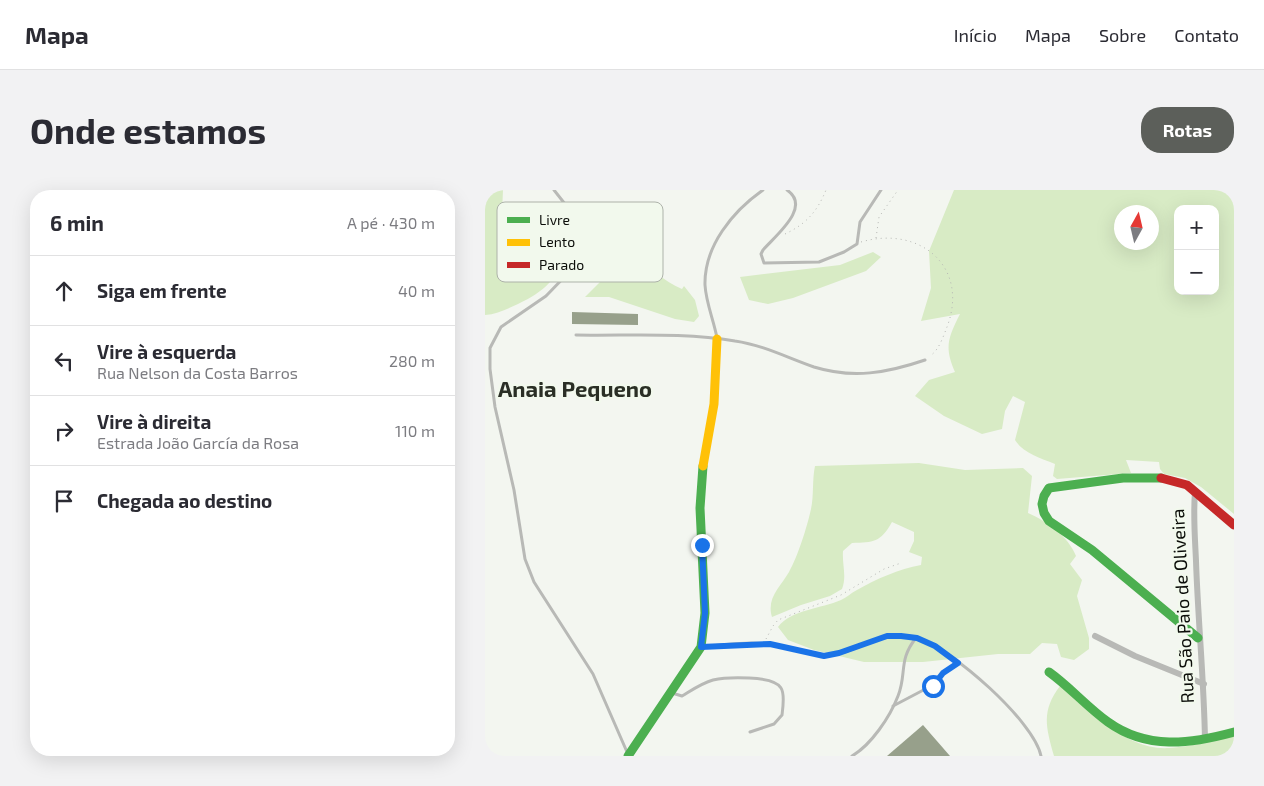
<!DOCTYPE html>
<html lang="pt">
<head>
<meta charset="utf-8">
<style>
  body { margin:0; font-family:"Exo 2",sans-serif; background:#f2f2f3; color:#2b2b33 }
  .controls { position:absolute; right:15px; top:15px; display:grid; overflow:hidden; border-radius:10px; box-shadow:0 5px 20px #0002 }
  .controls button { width:45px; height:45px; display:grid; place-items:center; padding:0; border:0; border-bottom:1px solid #e1e1e2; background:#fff; color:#2b2b33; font:25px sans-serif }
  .compass { position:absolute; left:629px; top:15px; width:45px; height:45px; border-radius:50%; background:#fff; box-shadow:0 5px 20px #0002; rotate:8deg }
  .stop { position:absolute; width:15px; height:15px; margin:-11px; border:4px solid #1a73e8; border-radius:50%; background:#fff }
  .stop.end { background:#1a73e8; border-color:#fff; box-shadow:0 1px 5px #0008 }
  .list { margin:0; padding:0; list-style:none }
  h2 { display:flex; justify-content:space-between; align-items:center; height:65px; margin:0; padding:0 20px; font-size:21px }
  h2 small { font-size:16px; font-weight:400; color:#7c7c81 }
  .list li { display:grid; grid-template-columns:32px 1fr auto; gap:15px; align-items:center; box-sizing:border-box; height:70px; padding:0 20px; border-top:1px solid #e1e1e2 }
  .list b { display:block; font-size:19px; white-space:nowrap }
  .list p { margin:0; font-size:16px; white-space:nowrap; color:#7c7c81 }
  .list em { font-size:16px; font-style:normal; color:#7c7c81 }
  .icon { flex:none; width:28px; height:28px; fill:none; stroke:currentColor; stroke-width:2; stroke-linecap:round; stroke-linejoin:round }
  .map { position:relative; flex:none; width:749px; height:566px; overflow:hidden; border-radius:20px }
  header { display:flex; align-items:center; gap:30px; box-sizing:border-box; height:70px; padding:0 25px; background:#fff; border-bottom:1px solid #e1e1e2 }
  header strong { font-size:24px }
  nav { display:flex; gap:28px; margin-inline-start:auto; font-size:18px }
  .intro { display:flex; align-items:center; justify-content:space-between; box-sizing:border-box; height:120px; padding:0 30px }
  h1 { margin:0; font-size:35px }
  .button { padding:12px 22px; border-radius:20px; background:#5c5f5a; color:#fff; font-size:18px; font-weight:700 }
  main { display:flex; gap:30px; padding:0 30px }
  aside { flex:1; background:#fff; border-radius:20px; box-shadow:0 5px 20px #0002 }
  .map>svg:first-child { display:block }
  .green { fill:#d8ebc5; fill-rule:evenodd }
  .building { fill:#97a08b }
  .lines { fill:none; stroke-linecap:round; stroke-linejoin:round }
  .path { stroke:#b6b7b4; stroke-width:1; stroke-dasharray:1 4; stroke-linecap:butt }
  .lane { stroke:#b8b9b6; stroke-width:3 }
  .street { stroke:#b8b9b6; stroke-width:6 }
  .fast { stroke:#4caf50; stroke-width:9 }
  .slow { stroke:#ffc107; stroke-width:9 }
  .jam { stroke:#c62828; stroke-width:9 }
  .route { stroke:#1a73e8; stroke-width:6 }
  .labels { text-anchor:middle; stroke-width:4.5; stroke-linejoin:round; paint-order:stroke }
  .street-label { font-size:18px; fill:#0b0d09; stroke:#f2f9ed }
  .district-label { font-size:22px; font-weight:bold; fill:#2a2f25; stroke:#f2f9ed }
  .key { fill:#f2f9ed; stroke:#adb2a9; stroke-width:1 }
  .key-label { font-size:14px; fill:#0b0d09 }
</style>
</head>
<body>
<header>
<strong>Mapa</strong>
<nav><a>Início</a><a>Mapa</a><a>Sobre</a><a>Contato</a></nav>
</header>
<div class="intro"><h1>Onde estamos</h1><a class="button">Rotas</a></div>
<main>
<aside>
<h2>6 min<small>A pé · 430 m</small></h2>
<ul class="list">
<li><svg class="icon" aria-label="ahead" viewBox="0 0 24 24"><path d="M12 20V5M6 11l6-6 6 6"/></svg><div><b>Siga em frente</b></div><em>40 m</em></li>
<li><svg class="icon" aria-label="left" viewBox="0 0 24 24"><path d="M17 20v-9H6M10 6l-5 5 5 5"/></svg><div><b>Vire à esquerda</b><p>Rua Nelson da Costa Barros</p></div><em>280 m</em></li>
<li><svg class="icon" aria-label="right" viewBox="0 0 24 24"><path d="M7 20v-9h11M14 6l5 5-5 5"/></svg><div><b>Vire à direita</b><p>Estrada João García da Rosa</p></div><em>110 m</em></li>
<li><svg class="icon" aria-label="arrive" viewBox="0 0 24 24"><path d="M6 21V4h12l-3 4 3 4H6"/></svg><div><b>Chegada ao destino</b></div></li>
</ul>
</aside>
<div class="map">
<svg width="749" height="566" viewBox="0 0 749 566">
  <rect width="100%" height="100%" fill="#f3f6f0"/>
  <g class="green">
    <path d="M0 0H18L17 23 34 46 22 67 18 88H38L69 38 82 43C79 81 67 98 33 114 22 119 12 124 0 125Z"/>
    <path d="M469 0H749V324L716 297 700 288 679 284 675 279 674 272 641 270 646 283 572 289 568 286 570 274C555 268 538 263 530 250L540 212 528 206 520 221 517 239 497 244 459 226 430 206 444 190 470 182C459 157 463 148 475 124L436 131 446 98 444 61ZM693 19H730V101H693ZM636 22H666V52H636Z"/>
    <path d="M125 51C152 61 170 88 197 99L199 96 210 110 214 126 209 132 190 129 124 107H100L121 86Z"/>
    <path d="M388 62 396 67 381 81 308 108 283 114 264 110 255 87 355 75Z"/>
    <path d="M434 273 480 280 538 278 547 286 543 323C563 332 583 346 591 366L585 374 597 390 592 406 604 448V459L589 470 576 467 572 454 557 453 545 464H513L438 472H379L329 460 303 450 293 437C307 419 336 419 356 410 361 408 366 403 372 400 391 389 414 379 436 375L437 367 424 362 429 351V342L407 332C395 353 389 352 367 353L358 361C357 375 362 386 357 399L345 406 316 415 287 427C281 408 296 396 304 382 313 366 322 337 326 319 329 306 327 290 330 276Z"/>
    <path d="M575 496C605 520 642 561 684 558 706 557 728 550 749 545V566H569C561 537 556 521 575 496Z"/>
  </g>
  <g class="building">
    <path d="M87 122 153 124V135L87 134Z"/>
    <path d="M438 535 465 566H402Z"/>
  </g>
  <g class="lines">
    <g class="path">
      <path d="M300 44C321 34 332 22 341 0"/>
      <path d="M391 48 394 27 413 0"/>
      <path d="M376 52C434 35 485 76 462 137 458 147 454 160 445 166"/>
      <path d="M281 449 288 436 293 430 356 405 399 379 416 373"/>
    </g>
    <g class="lane">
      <path d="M69 0 80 14 101 31 106 42 105 53 90 76 61 106 16 137 5 158V179L10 217 29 300 40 369 49 392 108 484 142 562"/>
      <path d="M302 0C327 17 291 45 278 60L276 64 279 73 334 72 359 62 372 54 375 32 396 0"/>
      <path d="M91 145C143 146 198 142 250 151 278 155 303 168 329 177 368 189 402 183 440 170"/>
      <path d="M232 148C229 131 221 113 220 95 219 56 248 21 278 0"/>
      <path d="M217 457C241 454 268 451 293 455 307 458 322 465 337 465 364 467 386 446 414 446 420 446 427 446 433 448 467 459 549 531 556 566"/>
      <path d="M187 503 197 506C207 500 217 493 228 490 241 487 289 485 296 498 300 504 298 517 297 525L289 534 265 542"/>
      <path d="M408 516 448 495 458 483 473 473"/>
      <path d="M367 566C386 555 405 527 413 506 422 484 413 470 431 448"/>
    </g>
    <g class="street">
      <path d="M710 302C708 325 710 348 711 371 713 431 719 490 720 550"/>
      <path d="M610 446 650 466 719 494"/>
    </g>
    <g class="fast">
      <path d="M676 288H638L564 298 559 306 557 314 559 323 564 331 607 360 713 448"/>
      <path d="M564 482C585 497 602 517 623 532 662 560 705 554 749 542"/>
      <path d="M143 566 216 457 220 423 215 318 218 276"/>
    </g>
    <path class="slow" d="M218 276 229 214 232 149"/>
    <path class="jam" d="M676 288 702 295 749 335"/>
  </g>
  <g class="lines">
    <path class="route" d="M217 355 220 423 216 457 285 454 339 466 354 463 402 446H416L432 448 450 456 473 473 458 483 448 496"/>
  </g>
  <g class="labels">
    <g class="street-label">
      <text transform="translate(698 416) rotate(-93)" y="6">Rua São Paio de Oliveira</text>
    </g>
    <g class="district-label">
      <text x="90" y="207">Anaia Pequeno</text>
    </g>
  </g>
  <rect x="12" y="12" width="166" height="80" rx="8" class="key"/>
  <rect x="22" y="27" width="23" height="6" fill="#4caf50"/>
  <rect x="22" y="49" width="23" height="7" fill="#ffc107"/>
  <rect x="22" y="72" width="23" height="6" fill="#c62828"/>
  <g class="key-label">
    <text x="54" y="35">Livre</text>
    <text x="54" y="57">Lento</text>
    <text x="54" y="80">Parado</text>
  </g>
</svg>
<div class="controls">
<button>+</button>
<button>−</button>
</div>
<svg class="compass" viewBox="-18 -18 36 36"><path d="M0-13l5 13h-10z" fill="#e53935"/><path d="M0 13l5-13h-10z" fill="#7c7c81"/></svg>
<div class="stop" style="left:448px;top:496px"></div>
<div class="stop end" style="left:217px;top:355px"></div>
</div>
</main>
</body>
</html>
